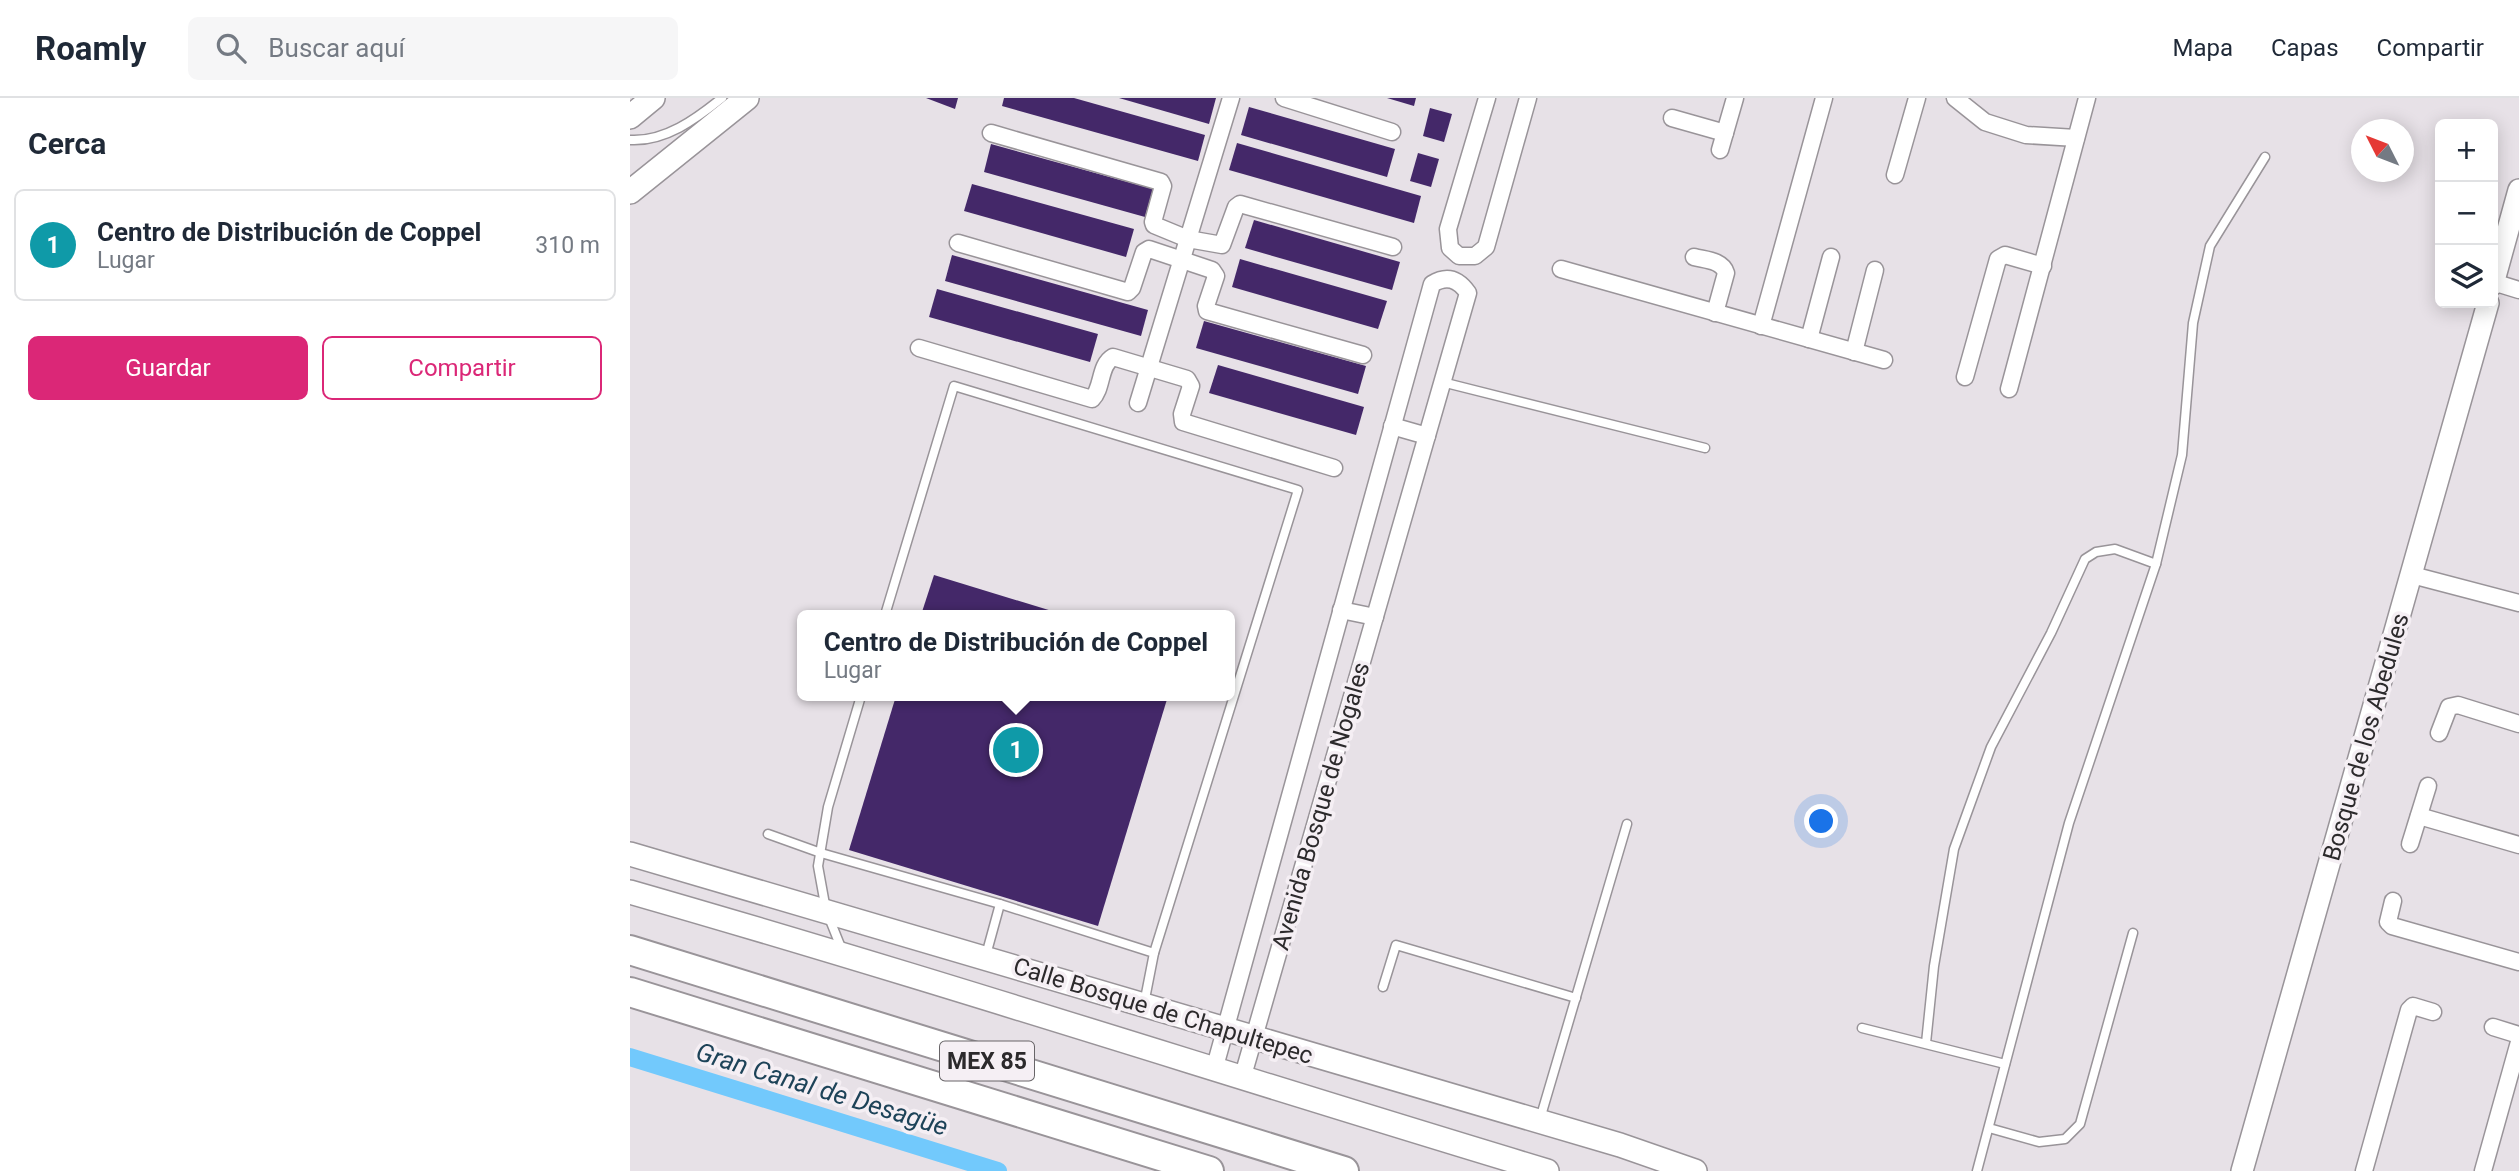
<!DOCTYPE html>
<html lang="es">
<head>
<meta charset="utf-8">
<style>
  body { margin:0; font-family:Roboto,sans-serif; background:#f6f6f7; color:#1f2937 }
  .controls { position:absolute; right:21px; top:21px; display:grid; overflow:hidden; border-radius:10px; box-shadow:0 4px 18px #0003 }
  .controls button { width:63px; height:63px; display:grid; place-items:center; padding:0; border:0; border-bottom:2px solid #e0e1e3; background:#fff; color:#1f2937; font:35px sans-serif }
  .compass { position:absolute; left:1721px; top:21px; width:63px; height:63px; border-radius:50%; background:#fff; box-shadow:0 4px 18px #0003; rotate:312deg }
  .you { position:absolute; left:1192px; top:724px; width:24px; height:24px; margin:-18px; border:5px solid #fff; border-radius:50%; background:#1a73e8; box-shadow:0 0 0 10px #1a73e833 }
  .badge { display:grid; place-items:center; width:46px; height:46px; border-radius:50%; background:#db2777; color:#fff; font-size:23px; font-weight:700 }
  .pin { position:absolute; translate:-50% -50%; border:4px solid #fff; box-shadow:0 2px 7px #0006 }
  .popup { position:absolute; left:167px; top:512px; width:438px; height:91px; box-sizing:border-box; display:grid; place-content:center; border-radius:10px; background:#fff; filter:drop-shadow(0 2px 5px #0005); font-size:23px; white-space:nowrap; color:#747a83 }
  .popup b { font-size:26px; color:#1f2937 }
  .popup::after { content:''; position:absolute; left:50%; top:100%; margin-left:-14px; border:14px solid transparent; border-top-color:#fff }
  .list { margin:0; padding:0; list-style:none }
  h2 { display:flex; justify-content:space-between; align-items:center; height:91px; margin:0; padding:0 28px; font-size:30px }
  h2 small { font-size:23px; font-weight:400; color:#747a83 }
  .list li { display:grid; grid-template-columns:46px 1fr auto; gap:21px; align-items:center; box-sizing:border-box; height:112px; margin:0 14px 14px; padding:0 14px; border:2px solid #e0e1e3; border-radius:10px }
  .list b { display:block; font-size:26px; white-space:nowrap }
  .list p { margin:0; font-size:23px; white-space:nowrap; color:#747a83 }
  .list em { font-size:23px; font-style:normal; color:#747a83 }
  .actions { display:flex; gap:14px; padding:21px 28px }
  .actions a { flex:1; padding:16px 0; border:2px solid #db2777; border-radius:10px; text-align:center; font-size:24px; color:#db2777 }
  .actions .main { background:#db2777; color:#fff }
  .icon { flex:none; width:38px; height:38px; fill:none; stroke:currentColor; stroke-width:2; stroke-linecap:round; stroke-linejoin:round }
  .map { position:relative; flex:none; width:1889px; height:1073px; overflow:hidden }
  header { display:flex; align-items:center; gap:42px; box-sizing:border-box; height:98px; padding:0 35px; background:#fff; border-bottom:2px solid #e0e1e3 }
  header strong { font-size:33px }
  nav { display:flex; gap:38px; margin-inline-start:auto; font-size:24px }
  .search { width:490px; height:63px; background:#f6f6f7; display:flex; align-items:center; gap:18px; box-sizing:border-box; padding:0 24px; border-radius:10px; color:#747a83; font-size:26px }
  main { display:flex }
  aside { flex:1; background:#fff }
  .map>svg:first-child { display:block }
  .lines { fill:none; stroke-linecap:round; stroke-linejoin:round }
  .canal { stroke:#72c9fc; stroke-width:18 }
  .building { fill:#442869 }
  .service-casing { stroke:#999499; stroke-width:11 }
  .minor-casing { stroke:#999499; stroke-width:19 }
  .tertiary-casing { stroke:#999499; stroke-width:24 }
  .secondary-casing { stroke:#999499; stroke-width:26 }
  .trunk-casing { stroke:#999499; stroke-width:32 }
  .service { stroke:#fff; stroke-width:8 }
  .minor { stroke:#fff; stroke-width:16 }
  .tertiary { stroke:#fff; stroke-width:21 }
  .secondary { stroke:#fff; stroke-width:23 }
  .trunk { stroke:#fff; stroke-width:28 }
  .labels { text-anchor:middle; stroke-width:7; stroke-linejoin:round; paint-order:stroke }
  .shield { fill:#f5eff4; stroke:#686568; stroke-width:2 }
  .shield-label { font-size:23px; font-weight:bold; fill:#2c2a2c }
  .street-label { font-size:24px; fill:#2c2a2c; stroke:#f5eff4 }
  .water-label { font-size:26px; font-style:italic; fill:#1d4358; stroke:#f5eff4 }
</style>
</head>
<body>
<header>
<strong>Roamly</strong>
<div class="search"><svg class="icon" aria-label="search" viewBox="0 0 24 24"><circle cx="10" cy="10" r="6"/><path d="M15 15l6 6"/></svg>Buscar aquí</div>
<nav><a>Mapa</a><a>Capas</a><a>Compartir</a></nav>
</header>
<main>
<aside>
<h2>Cerca<small></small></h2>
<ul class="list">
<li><span class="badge" style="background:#0f9aa8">1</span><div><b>Centro de Distribución de Coppel</b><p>Lugar</p></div><em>310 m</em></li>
</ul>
<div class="actions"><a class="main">Guardar</a><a>Compartir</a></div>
</aside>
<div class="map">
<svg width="1889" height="1073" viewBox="0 0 1889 1073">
  <rect width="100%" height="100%" fill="#e7e1e7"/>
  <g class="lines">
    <path class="canal" d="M0 959 368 1073"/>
  </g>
  <g class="building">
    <path d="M296 0H328L325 11Z"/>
    <path d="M374 0H444L575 37 568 63 372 8Z"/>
    <path d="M489 0H586L579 26Z"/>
    <path d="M757 0H786L784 8Z"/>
    <path d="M619 9 765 51 757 79 611 37Z"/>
    <path d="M800 10 822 16 814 44 793 38Z"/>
    <path d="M607 45 791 98 784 125 599 72Z"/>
    <path d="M361 46 523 91 515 119 354 74Z"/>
    <path d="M788 55 809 61 801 89 780 83Z"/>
    <path d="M342 86 504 131 496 159 334 113Z"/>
    <path d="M624 122 770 164 762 192 615 150Z"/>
    <path d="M322 157 518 212 511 238 315 183Z"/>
    <path d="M610 161 757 203 748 231 602 189Z"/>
    <path d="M307 191 468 236 460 264 299 219Z"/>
    <path d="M574 223 736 268 728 296 566 250Z"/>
    <path d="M588 267 734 309 726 337 579 295Z"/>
    <path d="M304 477 435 517H291Z"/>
    <path d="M266 598H538L468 828 219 752Z"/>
  </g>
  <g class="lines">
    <g class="service-casing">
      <g id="service">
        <path d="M0 42C35 44 66 21 92 0"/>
        <path d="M812 284 1075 350"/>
        <path d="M255 517 324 288 668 392 524 855"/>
        <path d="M138 736 191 755 370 806 524 855 514 906"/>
        <path d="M212 852 196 812 188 768 198 709 231 598"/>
        <path d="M356 857 370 806"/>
        <path d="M753 889 766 847 946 900"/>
        <path d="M1232 930 1375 966"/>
        <path d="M1296 945 1304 868 1324 751 1361 649 1421 535 1455 461 1466 454 1485 451 1526 466"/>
        <path d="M910 1021 997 726"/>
        <path d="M1359 1030 1409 1044 1435 1041 1450 1026 1503 835"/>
        <path d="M1347 1073 1439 725 1526 466 1552 357 1563 225 1580 148 1635 59"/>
      </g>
    </g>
    <g class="minor-casing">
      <g id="minor">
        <path d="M654 0 762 34"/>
        <path d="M857 0 818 131 820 150 829 158H845L856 149 898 0"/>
        <path d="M1325 0 1355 24 1396 37 1446 40"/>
        <path d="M1042 20 1095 35"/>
        <path d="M361 35 531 84 533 88 523 124 524 127 558 141 592 147 606 109 610 106 763 149"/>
        <path d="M1090 52 1105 0"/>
        <path d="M1265 77 1287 0"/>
        <path d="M328 145 498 194 502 190 514 154 519 151 582 172 586 178 576 208 577 213 733 257"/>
        <path d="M1064 159C1075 162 1092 162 1096 175L1085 215"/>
        <path d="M931 171 1254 262"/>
        <path d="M1863 184 1889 192"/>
        <path d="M1131 228 1194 0"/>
        <path d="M1179 241 1201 159"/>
        <path d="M289 250 462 301C473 290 469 267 483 259L557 281 561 288 552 316 553 324 704 370"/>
        <path d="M1224 254 1245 172"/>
        <path d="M1335 279 1368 161 1375 157 1413 168"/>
        <path d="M1379 291 1457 0"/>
        <path d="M508 305 601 0"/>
        <path d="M762 328 797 338"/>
        <path d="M1782 477 1889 505"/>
        <path d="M711 512 745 519"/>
        <path d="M1809 635 1819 609 1828 607 1889 626"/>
        <path d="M1789 718 1889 747"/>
        <path d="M1780 746 1798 688"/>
        <path d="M1763 803 1758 824 1762 828 1889 864"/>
        <path d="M1863 929 1889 937"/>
        <path d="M584 972 802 186C817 177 828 181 838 195L612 981"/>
        <path d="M1734 1073 1779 912 1783 908 1803 914"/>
        <path d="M1853 1073 1889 944"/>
      </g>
    </g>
    <g class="tertiary-casing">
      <g id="tertiary">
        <path d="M1863 186 1889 92"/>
        <path d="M1612 1073 1858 205"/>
      </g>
    </g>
    <g class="secondary-casing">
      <g id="secondary">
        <path d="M0 19 23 0"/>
        <path d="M0 94 117 0"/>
        <path d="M0 756 990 1047 1065 1073"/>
        <path d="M0 794C307 882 611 981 917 1073"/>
      </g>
    </g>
    <g class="trunk-casing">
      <g id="trunk">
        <path d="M0 852 714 1073"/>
        <path d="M0 894 579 1073"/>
      </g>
    </g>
    <use href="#service" class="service"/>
    <use href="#minor" class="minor"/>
    <use href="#tertiary" class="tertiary"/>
    <use href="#secondary" class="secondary"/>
    <use href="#trunk" class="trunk"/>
  </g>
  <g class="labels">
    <rect class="shield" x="310" y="943.5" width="94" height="39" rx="5"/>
    <g class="shield-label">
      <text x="357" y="971">MEX 85</text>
    </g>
    <g class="street-label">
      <text transform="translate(1736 639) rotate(-74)" y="8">Bosque de los Abedules</text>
      <text transform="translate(691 708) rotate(-74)" y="8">Avenida Bosque de Nogales</text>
      <text transform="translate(533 913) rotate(17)" y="8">Calle Bosque de Chapultepec</text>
    </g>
    <g class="water-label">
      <text transform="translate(192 991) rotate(17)" y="9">Gran Canal de Desagüe</text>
    </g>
  </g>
</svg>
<div class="controls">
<button>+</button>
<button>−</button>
<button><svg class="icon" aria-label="layers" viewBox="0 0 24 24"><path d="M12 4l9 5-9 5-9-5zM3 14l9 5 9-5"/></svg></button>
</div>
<svg class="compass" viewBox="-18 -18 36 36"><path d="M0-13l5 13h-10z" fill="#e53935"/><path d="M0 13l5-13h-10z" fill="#747a83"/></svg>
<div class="you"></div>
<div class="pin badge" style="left:386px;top:652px;background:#0f9aa8">1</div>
<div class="popup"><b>Centro de Distribución de Coppel</b>Lugar</div>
</div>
</main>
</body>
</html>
